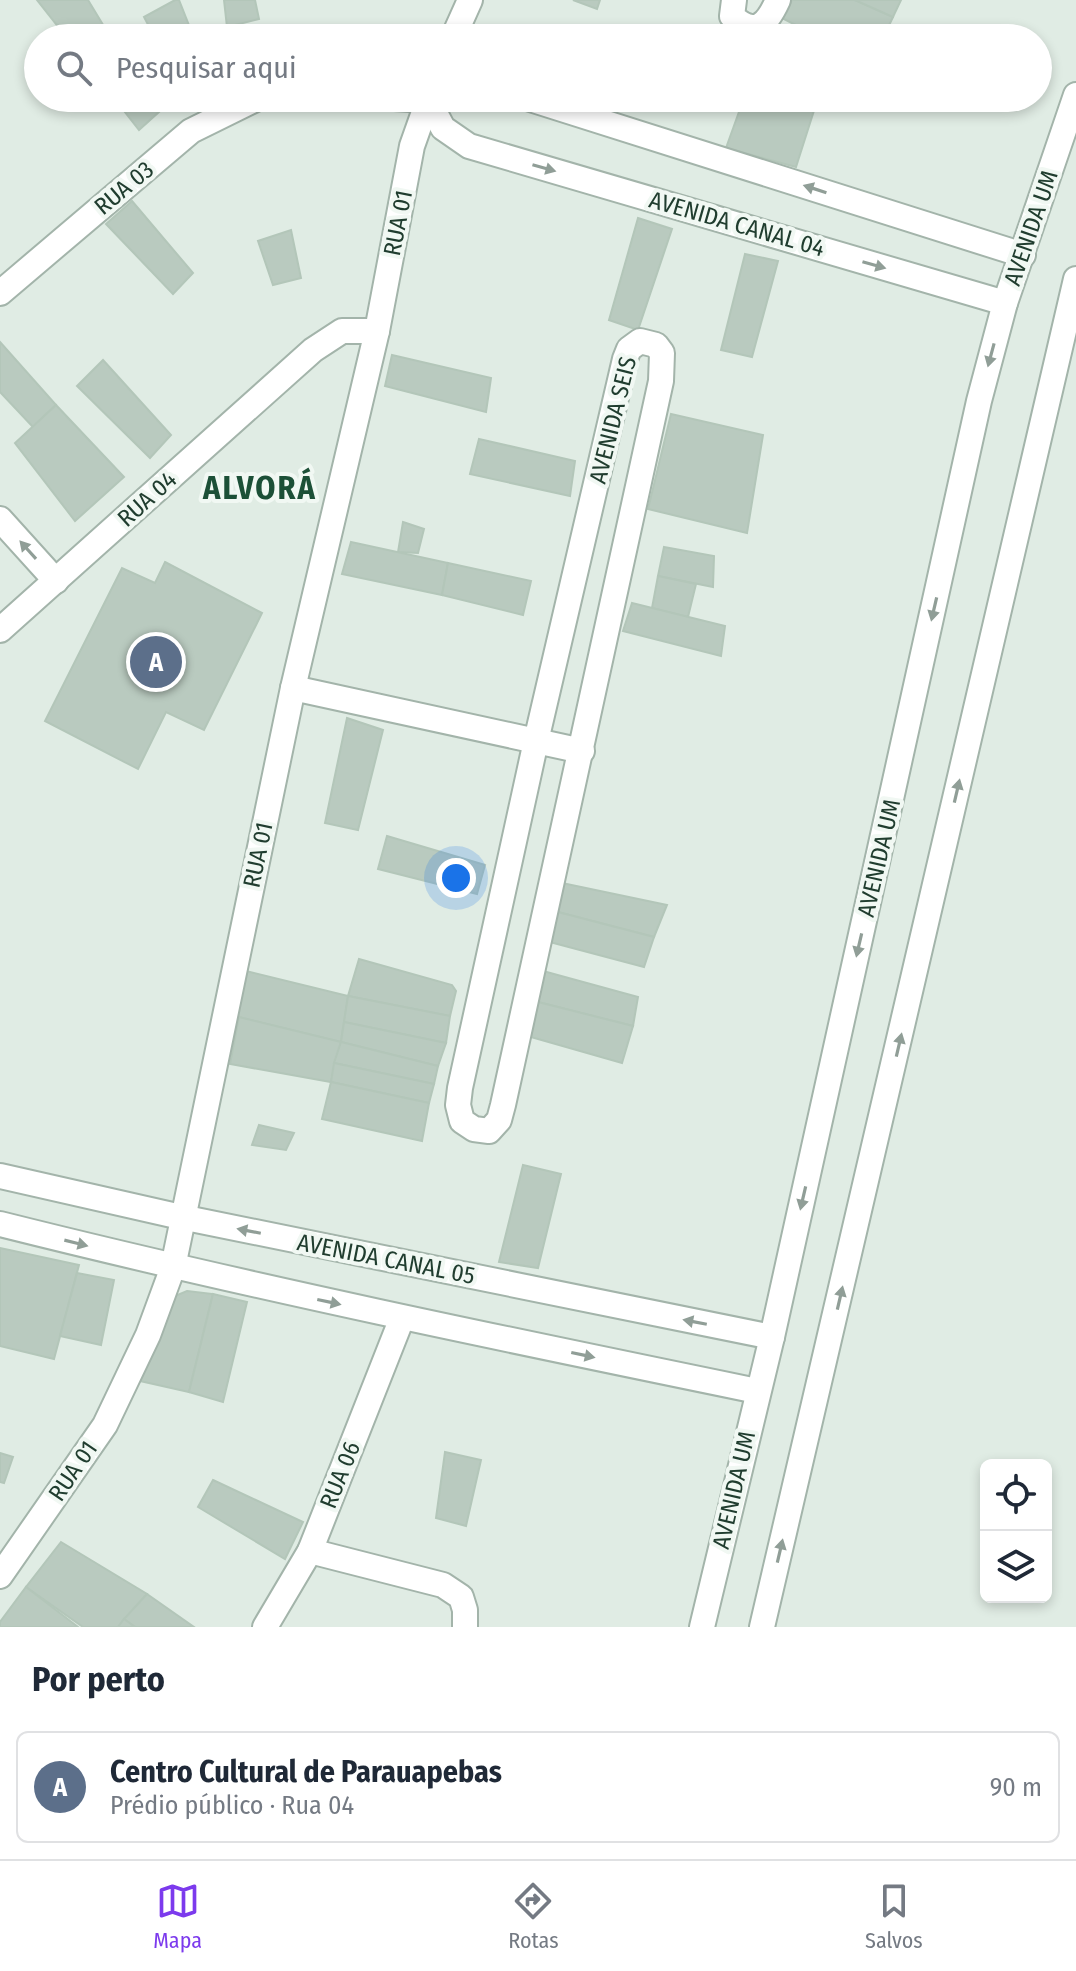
<!DOCTYPE html>
<html lang="pt">
<head>
<meta charset="utf-8">
<style>
  body { margin:0; font-family:"Fira Sans Condensed",sans-serif; background:#f6f6f7; color:#1f2937 }
  .controls { position:absolute; right:24px; bottom:24px; display:grid; overflow:hidden; border-radius:12px; box-shadow:0 4px 12px #0003 }
  .controls button { width:72px; height:72px; display:grid; place-items:center; padding:0; border:0; border-bottom:2px solid #e0e1e3; background:#fff; color:#1f2937; font:40px sans-serif }
  .you { position:absolute; left:456px; top:878px; width:28px; height:28px; margin:-20px; border:6px solid #fff; border-radius:50%; background:#1a73e8; box-shadow:0 0 0 12px #1a73e833 }
  .badge { display:grid; place-items:center; width:52px; height:52px; border-radius:50%; background:#7c3aed; color:#fff; font-size:26px; font-weight:700 }
  .pin { position:absolute; translate:-50% -50%; border:4px solid #fff; box-shadow:0 2px 8px #0006 }
  .list { margin:0; padding:0; list-style:none }
  h2 { display:flex; justify-content:space-between; align-items:center; height:104px; margin:0; padding:0 32px; font-size:34px }
  h2 small { font-size:26px; font-weight:400; color:#747a83 }
  .list li { display:grid; grid-template-columns:52px 1fr auto; gap:24px; align-items:center; box-sizing:border-box; height:112px; margin:0 16px 16px; padding:0 16px; border:2px solid #e0e1e3; border-radius:12px }
  .list b { display:block; font-size:30px; white-space:nowrap }
  .list p { margin:0; font-size:26px; white-space:nowrap; color:#747a83 }
  .list em { font-size:26px; font-style:normal; color:#747a83 }
  .icon { flex:none; width:44px; height:44px; fill:none; stroke:currentColor; stroke-width:2; stroke-linecap:round; stroke-linejoin:round }
  .map { position:relative; flex:none; width:1076px; height:1627px; overflow:hidden }
  .search { position:absolute; background:#fff; box-shadow:0 4px 12px #0003; left:24px; right:24px; top:24px; height:88px; display:flex; align-items:center; gap:20px; box-sizing:border-box; padding:0 28px; border-radius:44px; color:#747a83; font-size:30px }
  .sheet { height:232px; background:#fff }
  nav { display:flex; justify-content:space-around; align-items:center; box-sizing:border-box; height:112px; border-top:2px solid #e0e1e3; background:#fff; font-size:22px; color:#747a83 }
  nav a { display:grid; justify-items:center; gap:4px }
  nav .on { color:#7c3aed }
  .map>svg:first-child { display:block }
  .building { fill:#b9cabf; stroke:#b3c6b9; stroke-width:2 }
  .lines { fill:none; stroke-linecap:round; stroke-linejoin:round }
  .minor-casing { stroke:#a3b4aa; stroke-width:28 }
  .tertiary-casing { stroke:#a3b4aa; stroke-width:28 }
  .minor { stroke:#fff; stroke-width:24 }
  .tertiary { stroke:#fff; stroke-width:24 }
  .oneway { fill:#909e97 }
  .labels { text-anchor:middle; stroke-width:8; stroke-linejoin:round; paint-order:stroke }
  .street-label { font-size:24px; fill:#203d2f; stroke:#f1f8f3 }
  .district-label { font-size:32px; font-weight:bold; letter-spacing:2px; fill:#1c5037; stroke:#f1f8f3 }
</style>
</head>
<body>
<div class="map">
<svg width="1076" height="1627" viewBox="0 0 1076 1627">
  <rect width="100%" height="100%" fill="#e0ece4"/>
  <g class="building">
    <path d="M37 0H88L111 38H67Z"/>
    <path d="M175 0H179L194 38H155L144 17Z"/>
    <path d="M224 0H255L259 19 227 27Z"/>
    <path d="M573 0H600L597 9Z"/>
    <path d="M792 0H855L893 17 883 38H821L782 18Z"/>
    <path d="M855 0H901L893 17Z"/>
    <path d="M114 98H151L160 111 139 130Z"/>
    <path d="M744 98H818L796 167 726 148Z"/>
    <path d="M132 201 193 273 173 294 106 224Z"/>
    <path d="M638 218 672 229 638 330 609 320Z"/>
    <path d="M291 230 301 278 273 285 258 241Z"/>
    <path d="M745 254 778 261 752 357 721 350Z"/>
    <path d="M0 342 56 405 33 427 0 392Z"/>
    <path d="M392 355 491 378 486 412 385 386Z"/>
    <path d="M103 360 171 435 150 458 77 386Z"/>
    <path d="M56 405 124 477 75 521 15 443Z"/>
    <path d="M671 414 763 435 747 533 648 509Z"/>
    <path d="M479 439 575 461 570 496 470 474Z"/>
    <path d="M403 522 424 529 418 553 398 552Z"/>
    <path d="M351 542 448 563 442 595 342 574Z"/>
    <path d="M664 547 714 556 713 587 658 576Z"/>
    <path d="M165 562 262 613 204 730 166 712 138 769 45 721 122 568 155 583Z"/>
    <path d="M448 563 531 581 523 615 442 595Z"/>
    <path d="M658 576 696 584 688 617 652 608Z"/>
    <path d="M632 603 725 626 721 656 623 631Z"/>
    <path d="M347 718 383 730 358 830 325 823Z"/>
    <path d="M387 836 485 865 477 894 378 869Z"/>
    <path d="M562 883 667 905 654 937 554 911Z"/>
    <path d="M554 911 654 937 644 967 546 941Z"/>
    <path d="M359 959 452 985 456 991 450 1016 348 996Z"/>
    <path d="M246 971 348 996 341 1042 234 1016Z"/>
    <path d="M543 971 638 997 633 1026 538 1002Z"/>
    <path d="M348 996 450 1016 446 1043 344 1022Z"/>
    <path d="M538 1002 633 1026 622 1063 531 1037Z"/>
    <path d="M239 1017 341 1042 331 1082 230 1064Z"/>
    <path d="M344 1022 446 1043 438 1066 341 1042Z"/>
    <path d="M341 1042 438 1066 434 1084 334 1063Z"/>
    <path d="M334 1063 434 1084 429 1103 331 1082Z"/>
    <path d="M331 1082 429 1103 422 1141 322 1119Z"/>
    <path d="M259 1125 294 1133 286 1150 252 1145Z"/>
    <path d="M523 1165 561 1174 538 1268 499 1262Z"/>
    <path d="M0 1248 79 1265 54 1359 0 1346Z"/>
    <path d="M77 1273 114 1280 101 1345 60 1336Z"/>
    <path d="M187 1291 213 1294 189 1392 140 1381 175 1296Z"/>
    <path d="M213 1294 247 1302 223 1402 189 1392Z"/>
    <path d="M445 1452 481 1460 466 1526 436 1518Z"/>
    <path d="M0 1453 13 1457 4 1483 0 1482Z"/>
    <path d="M213 1480 303 1522 285 1559 198 1507Z"/>
    <path d="M61 1542 147 1594 118 1627H83L26 1587Z"/>
    <path d="M26 1587 78 1627H0V1622Z"/>
    <path d="M147 1594 194 1627H135L124 1619Z"/>
    <path d="M124 1619 135 1627H118Z"/>
  </g>
  <g class="lines">
    <g class="minor-casing">
      <g id="minor">
        <path d="M734 0 732 16C756 38 767 24 778 0"/>
        <path d="M453 38 470 0"/>
        <path d="M394 98 428 100 434 98"/>
        <path d="M527 98 1023 255"/>
        <path d="M428 100 443 128 469 146 1005 303"/>
        <path d="M0 293 191 131 258 98"/>
        <path d="M640 341 656 345 662 353 661 381 503 1105 499 1120 489 1131 474 1129 462 1121 458 1105 460 1088 536 741 625 359 629 349Z"/>
        <path d="M0 519 56 581"/>
        <path d="M0 630 313 350 342 331H377"/>
        <path d="M293 688 582 751"/>
        <path d="M0 1176 181 1217 772 1337"/>
        <path d="M0 1224C251 1287 504 1339 757 1391"/>
        <path d="M310 1551 443 1585 461 1597 465 1610V1627"/>
        <path d="M0 1576 105 1425 148 1335 173 1267 293 688 377 331 412 146 429 98"/>
        <path d="M265 1627 310 1551 402 1318"/>
      </g>
    </g>
    <g class="tertiary-casing">
      <g id="tertiary">
        <path d="M702 1627 772 1337 979 401 1005 303 1076 95"/>
        <path d="M762 1627 1076 279"/>
      </g>
    </g>
    <use href="#minor" class="minor"/>
    <use href="#tertiary" class="tertiary"/>
  </g>
  <defs><path id="oneway-solid" d="M-6-.8H1V-3.2L6.5 0L1 3.2V.8H-6Z" transform="scale(2)"/></defs>
  <g class="oneway">
    <use href="#oneway-solid" transform="translate(544 168) rotate(16)"/>
    <use href="#oneway-solid" transform="translate(815 189) rotate(-162)"/>
    <use href="#oneway-solid" transform="translate(874 265) rotate(16)"/>
    <use href="#oneway-solid" transform="translate(991 355) rotate(105)"/>
    <use href="#oneway-solid" transform="translate(28 550) rotate(-132)"/>
    <use href="#oneway-solid" transform="translate(934 609) rotate(103)"/>
    <use href="#oneway-solid" transform="translate(957 791) rotate(-77)"/>
    <use href="#oneway-solid" transform="translate(859 945) rotate(103)"/>
    <use href="#oneway-solid" transform="translate(899 1045) rotate(-77)"/>
    <use href="#oneway-solid" transform="translate(803 1198) rotate(103)"/>
    <use href="#oneway-solid" transform="translate(249 1231) rotate(-169)"/>
    <use href="#oneway-solid" transform="translate(76 1243) rotate(14)"/>
    <use href="#oneway-solid" transform="translate(840 1298) rotate(-77)"/>
    <use href="#oneway-solid" transform="translate(329 1302) rotate(12)"/>
    <use href="#oneway-solid" transform="translate(695 1322) rotate(-169)"/>
    <use href="#oneway-solid" transform="translate(583 1355) rotate(12)"/>
    <use href="#oneway-solid" transform="translate(780 1551) rotate(-77)"/>
  </g>
  <g class="labels">
    <g class="street-label">
      <text transform="translate(124 188) rotate(-40)" y="8">RUA 03</text>
      <text transform="translate(398 223) rotate(-79)" y="8">RUA 01</text>
      <text transform="translate(737 224) rotate(16)" y="8">AVENIDA CANAL 04</text>
      <text transform="translate(1031 228) rotate(-71)" y="8">AVENIDA UM</text>
      <text transform="translate(613 420) rotate(-76)" y="8">AVENIDA SEIS</text>
      <text transform="translate(147 499) rotate(-42)" y="8">RUA 04</text>
      <text transform="translate(258 855) rotate(-78)" y="8">RUA 01</text>
      <text transform="translate(879 858) rotate(-77)" y="8">AVENIDA UM</text>
      <text transform="translate(386 1259) rotate(11)" y="8">AVENIDA CANAL 05</text>
      <text transform="translate(73 1471) rotate(-56)" y="8">RUA 01</text>
      <text transform="translate(340 1475) rotate(-68)" y="8">RUA 06</text>
      <text transform="translate(734 1490) rotate(-77)" y="8">AVENIDA UM</text>
    </g>
    <g class="district-label">
      <text x="260" y="499">ALVORÁ</text>
    </g>
  </g>
</svg>
<div class="controls">
<button><svg class="icon" aria-label="locate" viewBox="0 0 24 24"><circle cx="12" cy="12" r="6"/><path d="M12 2v4M12 18v4M2 12h4M18 12h4"/></svg></button>
<button><svg class="icon" aria-label="layers" viewBox="0 0 24 24"><path d="M12 4l9 5-9 5-9-5zM3 14l9 5 9-5"/></svg></button>
</div>
<div class="you"></div>
<div class="pin badge" style="left:156px;top:662px;background:#5c6f8a">A</div>
<div class="search"><svg class="icon" aria-label="search" viewBox="0 0 24 24"><circle cx="10" cy="10" r="6"/><path d="M15 15l6 6"/></svg>Pesquisar aqui</div>
</div>
<section class="sheet">
<h2>Por perto<small></small></h2>
<ul class="list">
<li><span class="badge" style="background:#5c6f8a">A</span><div><b>Centro Cultural de Parauapebas</b><p>Prédio público · Rua 04</p></div><em>90 m</em></li>
</ul>
</section>
<nav>
<a class="on"><svg class="icon" aria-label="map" viewBox="0 0 24 24"><path d="M3 6l6-2 6 2 6-2v14l-6 2-6-2-6 2zM9 4v14M15 6v14"/></svg>Mapa</a>
<a><svg class="icon" aria-label="directions" viewBox="0 0 24 24"><path d="M12 3l9 9-9 9-9-9zM9 14v-3h6M13 9l2 2-2 2"/></svg>Rotas</a>
<a><svg class="icon" aria-label="saved" viewBox="0 0 24 24"><path d="M7 4h10v16l-5-4-5 4z"/></svg>Salvos</a>
</nav>
</body>
</html>
